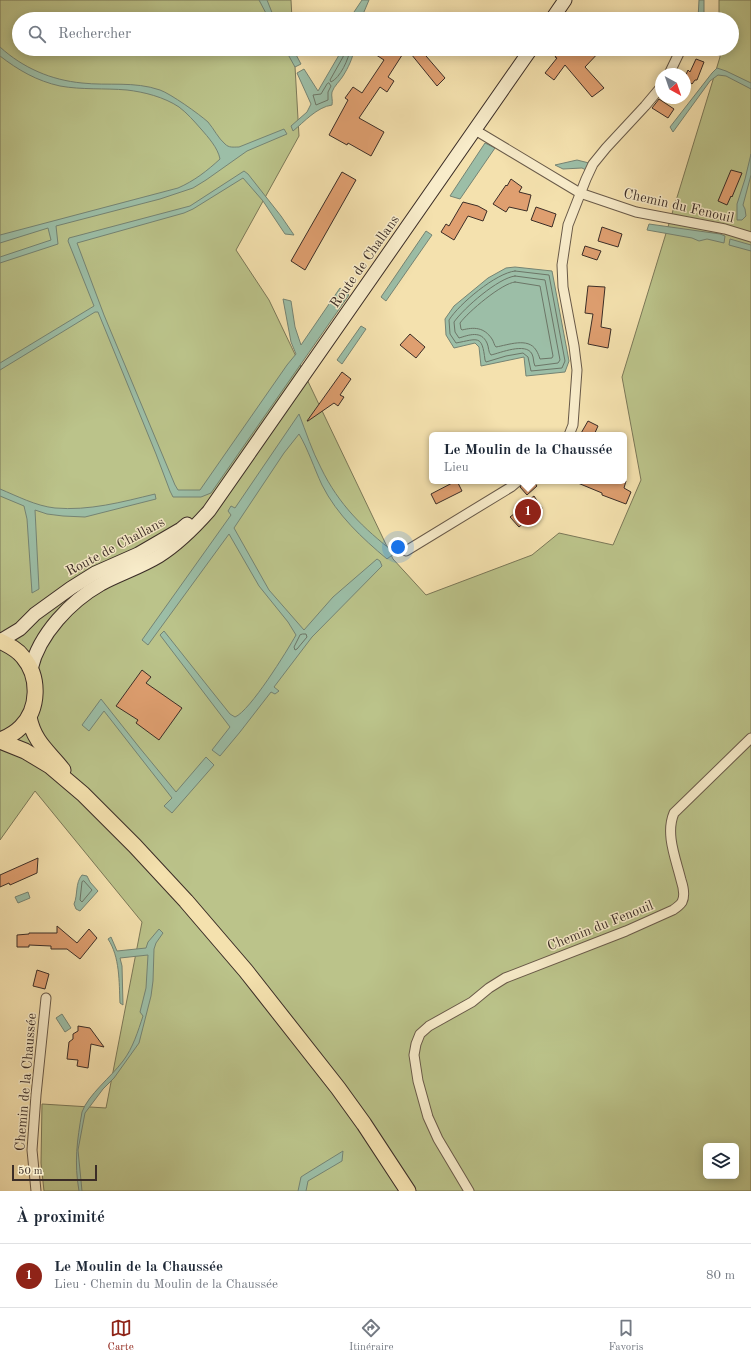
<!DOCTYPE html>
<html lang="fr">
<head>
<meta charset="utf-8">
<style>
  body { margin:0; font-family:"Old Standard TT",serif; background:#f6f6f7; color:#1f2937 }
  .controls { position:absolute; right:12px; bottom:12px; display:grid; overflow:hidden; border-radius:6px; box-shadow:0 2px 10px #0003 }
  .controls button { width:36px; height:36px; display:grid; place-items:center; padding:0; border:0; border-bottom:1px solid #e0e1e3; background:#fff; color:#1f2937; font:20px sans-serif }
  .compass { position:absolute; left:655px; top:68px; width:36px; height:36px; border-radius:50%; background:#fff; box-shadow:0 2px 10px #0003; rotate:140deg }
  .scale { position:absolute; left:12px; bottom:10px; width:85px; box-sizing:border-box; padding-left:4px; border:2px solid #3b2d27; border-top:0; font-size:11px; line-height:14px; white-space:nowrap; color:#3b2d27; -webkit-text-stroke:3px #f8ecca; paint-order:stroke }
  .you { position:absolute; left:398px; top:547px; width:14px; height:14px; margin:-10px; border:3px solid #fff; border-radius:50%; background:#1a73e8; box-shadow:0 0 0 6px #1a73e833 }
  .badge { display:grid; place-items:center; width:26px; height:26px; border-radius:50%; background:#8f2418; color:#fff; font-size:13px; font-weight:700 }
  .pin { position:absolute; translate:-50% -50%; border:2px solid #fff; box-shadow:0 1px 4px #0006 }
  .popup { position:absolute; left:429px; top:432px; width:198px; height:52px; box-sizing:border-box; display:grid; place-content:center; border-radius:6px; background:#fff; filter:drop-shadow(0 1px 3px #0005); font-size:13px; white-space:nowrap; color:#747a83 }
  .popup b { font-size:15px; color:#1f2937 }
  .popup::after { content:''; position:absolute; left:50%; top:100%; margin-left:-8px; border:8px solid transparent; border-top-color:#fff }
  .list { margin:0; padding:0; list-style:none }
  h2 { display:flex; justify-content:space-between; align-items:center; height:52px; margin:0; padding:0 16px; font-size:17px }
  h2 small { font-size:13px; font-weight:400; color:#747a83 }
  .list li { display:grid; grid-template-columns:26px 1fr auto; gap:12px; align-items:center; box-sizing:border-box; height:64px; padding:0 16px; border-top:1px solid #e0e1e3 }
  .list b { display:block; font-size:15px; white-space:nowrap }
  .list p { margin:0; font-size:13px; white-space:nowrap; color:#747a83 }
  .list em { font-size:13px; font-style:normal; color:#747a83 }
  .icon { flex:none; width:22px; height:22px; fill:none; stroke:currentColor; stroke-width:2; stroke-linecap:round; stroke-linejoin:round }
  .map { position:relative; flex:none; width:751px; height:1191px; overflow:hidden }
  .search { position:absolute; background:#fff; box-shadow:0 2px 10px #0003; left:12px; right:12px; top:12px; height:44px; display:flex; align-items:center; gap:10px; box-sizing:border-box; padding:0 14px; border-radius:22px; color:#747a83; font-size:15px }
  .sheet { height:116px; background:#fff }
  nav { display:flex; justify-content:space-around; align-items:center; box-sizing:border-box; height:56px; border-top:1px solid #e0e1e3; background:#fff; font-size:11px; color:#747a83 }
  nav a { display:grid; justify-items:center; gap:2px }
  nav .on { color:#8f2418 }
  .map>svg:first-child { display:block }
  .green { fill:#bbc38a; stroke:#7b7858; fill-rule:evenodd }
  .water { fill:#9cbea7; stroke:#758474 }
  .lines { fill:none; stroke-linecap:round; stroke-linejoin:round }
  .shore { stroke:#6c7667; stroke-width:1 }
  .building { fill:#df9f70; stroke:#3b2d27 }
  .minor-casing { stroke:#695a49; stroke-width:11 }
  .secondary-casing { stroke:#3b2d27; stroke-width:15 }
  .primary-casing { stroke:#3b2d27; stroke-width:17 }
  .minor { stroke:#f8ecca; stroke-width:9 }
  .secondary { stroke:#f8ecca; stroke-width:13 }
  .primary { stroke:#f4e1ae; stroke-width:15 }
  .labels { text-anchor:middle; stroke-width:3; stroke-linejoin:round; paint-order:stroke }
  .street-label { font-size:14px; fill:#3b2d27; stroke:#f8ecca }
</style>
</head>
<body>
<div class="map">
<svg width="751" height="1191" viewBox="0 0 751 1191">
  <rect width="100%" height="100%" fill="#f4e1ae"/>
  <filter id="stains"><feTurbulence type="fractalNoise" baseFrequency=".005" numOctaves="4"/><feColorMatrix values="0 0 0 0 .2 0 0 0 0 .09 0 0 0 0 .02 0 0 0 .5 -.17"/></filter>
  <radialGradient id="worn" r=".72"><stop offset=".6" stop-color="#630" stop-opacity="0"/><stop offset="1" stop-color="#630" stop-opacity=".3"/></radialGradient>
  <path class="green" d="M0 0H291L292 19H19V49H294L299 136 236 250 269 300 393 559 426 595 532 555 559 533 613 545 641 480 622 377 720 57V49H732V19H719V0H751V1191H44L41 1163 42 1104 106 1108 142 922 35 791 0 840ZM706 1146H736V1176H706Z"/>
  <g class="water">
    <path d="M259 0H267L273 15 322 19H269Z"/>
    <path d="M362 0H369L361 19H345L352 15Z"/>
    <path d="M699 0H704V19H698Z"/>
    <path d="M0 47C23 68 51 80 82 83 108 86 134 81 160 90 171 94 199 114 208 122 214 129 218 138 225 144 229 148 233 147 239 147L284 129 287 134 247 151 206 180 193 188 160 199 56 226 58 244 0 263V257L51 240 48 228 0 243V235L178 188C194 181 207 171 220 159 218 148 208 137 201 129 194 121 187 113 179 107 164 97 144 92 127 90 104 88 82 90 60 86 37 81 18 70 0 56Z"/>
    <path d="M285 49H293L301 64 295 67Z"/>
    <path d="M341 49H354C353 58 348 68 343 76 340 81 334 86 332 92 331 96 333 100 332 105 317 107 304 122 293 131L291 126 307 112 311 104 297 73 304 69 318 91 339 55Z"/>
    <path d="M717 68 726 71 751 83V89L726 76 718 75 710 81 673 132 670 127 712 73Z"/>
    <path d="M485 143 495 148 460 199 450 196Z"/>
    <path d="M751 154V175L743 205 745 209 746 216 742 220H737V204L745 179Z"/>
    <path d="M577 160 589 163 586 170 582 168 563 169 555 165Z"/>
    <path d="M244 171 248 174 281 216 294 235 285 234 263 201 243 178 193 209 184 213 77 243 104 315 175 485 178 490H200L287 365 296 354 291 342 283 299 291 301 295 327 301 345 340 288 349 295 211 493 201 497H173L170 491 156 454 98 312H95L0 370V363L94 306 68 241 69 238 190 206Z"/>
    <path d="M649 224 720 234 725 236 724 243 707 239 699 241 692 238 647 230Z"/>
    <path d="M426 231 432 235 386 301 381 297Z"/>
    <path d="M730 239 751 245V251L729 245Z"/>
    <path d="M515 267 552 271 569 361 565 372 526 376 524 357 481 366 479 347 475 343 454 348 446 335 445 319 454 306 488 278 506 268Z"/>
    <path d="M361 326 366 329 342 364 337 360Z"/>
    <path d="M299 414C306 432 312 451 321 468 339 505 363 528 395 553L387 559C362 538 337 515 322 485 314 468 308 449 299 434L284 453 234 528 269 590 304 630 333 597 377 559 380 561 382 566 312 637 274 687 279 691 275 694 271 692 240 732 220 756 212 750 230 727 160 635 164 631 210 689 230 714 235 717C250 711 287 651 296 635L288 622 259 586 229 534 148 645 142 640 231 515 228 511 231 506 235 508Z"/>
    <path d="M0 489C17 496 36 506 55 508 89 511 122 502 155 494L156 499 85 517 63 516 47 514 35 510 39 589 32 593 27 519 24 506 0 496Z"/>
    <path d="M101 699 139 747 176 792 206 757 214 765 172 813 164 806 172 798 104 711 89 731 82 725Z"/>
    <path d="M82 875 87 876 90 882 98 891 80 911 76 909 74 904C78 895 75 883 82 875Z"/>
    <path d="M28 892 30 898 18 903 15 897Z"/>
    <path d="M159 929 163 933 156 943 154 949 153 981 151 996 139 1043 114 1078 103 1089 85 1113 78 1150 82 1191H79C74 1162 77 1141 82 1112 88 1095 111 1077 123 1061 133 1048 138 1031 143 1016L140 1012 146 988 148 955 120 958 122 966 123 1005 120 1003C119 982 120 957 108 939L111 937 117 951 146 948 148 942Z"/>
    <path d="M62 1014 71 1028 65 1032 56 1018Z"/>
    <path d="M343 1151 342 1161 308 1181 306 1191H298L301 1177 304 1175Z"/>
  </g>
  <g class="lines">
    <g class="shore">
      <path d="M345 49 343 57 330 80 331 82C340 78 349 59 350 49"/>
      <path d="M329 83 331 86 328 92V100L316 105 313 95 321 94 327 84Z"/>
      <path d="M515 271 549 275 565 361 562 368 531 371 528 357 523 353 506 356 486 362 485 360C482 334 478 339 456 343L450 334 449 320C459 304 496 273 515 271Z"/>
      <path d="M515 276 545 280 560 360 558 363 535 366C533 362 534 358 532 354 526 342 500 353 491 355 488 352 489 347 487 343 481 330 469 335 459 338L455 332 454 322C464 308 498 278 515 276Z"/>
      <path d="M515 282 540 286 553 356 552 358 540 359C539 356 538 353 536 350 528 337 508 345 496 347 494 345 494 342 492 339 484 327 474 327 462 330L461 329 460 323C468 312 502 283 515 282Z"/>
      <path d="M303 634H306L307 637 297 649 295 650 294 647 300 635Z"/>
      <path d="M84 881 92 890 82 902 80 900 82 882Z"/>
    </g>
  </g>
  <g class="building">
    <path d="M367 49H406L388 77 394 81 387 92 380 87 359 118 384 132 371 156 348 143 347 145 329 135 348 100 345 98 353 87 362 93 384 60Z"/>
    <path d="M407 49H420L445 78 437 86Z"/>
    <path d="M561 49H602L585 67 604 88 592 97 565 65 554 80 545 73 557 58 555 57Z"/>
    <path d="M696 59 704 62 697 80H695L692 84 685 79V77L688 70 690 72Z"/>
    <path d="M659 99 674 109 668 118 652 108Z"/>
    <path d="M731 170 742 173 732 197 731 196 727 205 718 201Z"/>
    <path d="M342 172 356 180 305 270 291 261Z"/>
    <path d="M511 179 522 187 519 192 531 195 527 211 509 207 506 212 493 204 506 185 507 186Z"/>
    <path d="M463 202 478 206 487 211 483 221 468 216 454 240 441 232 446 224 449 226Z"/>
    <path d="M536 207 556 214 552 227 531 220Z"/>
    <path d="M602 227 622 234 618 247 598 241Z"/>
    <path d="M585 246 601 251 597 260 582 255Z"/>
    <path d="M588 286 605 287 601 327 611 329 608 348 588 344 593 314 585 313Z"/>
    <path d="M410 334 425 347 416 358 400 345Z"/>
    <path d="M342 372 351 379 340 395 344 397 338 406 334 403 308 421H307Z"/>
    <path d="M588 421 598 426 594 435H580Z"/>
    <path d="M456 481H457L462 491 436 504 431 494Z"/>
    <path d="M524 481H533L537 486 527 495 520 487Z"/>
    <path d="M573 481H626L624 488 631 492 626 504 602 495V493Z"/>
    <path d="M534 496 542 508 539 514 528 523 526 521 519 527 510 517 523 507V504Z"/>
    <path d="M142 670 151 677 146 683 182 708 159 740 136 723 138 720 116 706Z"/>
    <path d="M38 858 37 873 10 885 9 883 0 887V875Z"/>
    <path d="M57 926 77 943 89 929 97 938 80 959 67 949H51V946L29 945V947H17V935L29 934V933H57Z"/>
    <path d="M37 970 49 974 45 989 33 986Z"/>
    <path d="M78 1026 90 1028 104 1047 91 1044 88 1068 77 1066 78 1060 67 1059 69 1042 73 1039V1034L78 1031Z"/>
  </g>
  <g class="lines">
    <g class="minor-casing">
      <g id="minor">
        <path d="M669 74 681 49"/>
        <path d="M475 130 580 193 636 212 725 229 751 237"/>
        <path d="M569 435 573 425 577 370 574 346 563 287 562 265 568 225 586 179 593 164 606 148 645 106 661 87"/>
        <path d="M406 551 511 487 518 481"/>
        <path d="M36 1191 32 1150 36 1095 46 998"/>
        <path d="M469 1191 438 1139 428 1117 418 1081 414 1055 416 1044 420 1034 429 1026 472 1002 489 988 505 978 626 931 673 910C676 908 680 905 682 902 685 896 683 886 681 880 676 859 665 834 674 813L751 738"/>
      </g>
    </g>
    <g class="secondary-casing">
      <g id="secondary">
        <path d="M552 19 565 0"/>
        <path d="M0 641 20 629 35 614 71 588 95 573 138 554 181 529 187 524"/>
        <path d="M31 669C39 634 71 601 101 584 120 574 141 567 159 556 178 544 194 528 209 511L531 49"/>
      </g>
    </g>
    <g class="primary-casing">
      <g id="primary">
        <path d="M0 641C8 645 17 649 23 657 40 677 39 709 21 727 15 733 8 737 0 740"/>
        <path d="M29 717C34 742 48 751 63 770"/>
        <path d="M0 741 25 751 50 766 83 794 135 846 186 901 246 971 338 1088 364 1124 408 1191"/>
      </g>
    </g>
    <use href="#minor" class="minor"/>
    <use href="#secondary" class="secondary"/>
    <use href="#primary" class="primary"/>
  </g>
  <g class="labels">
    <g class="street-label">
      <text transform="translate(679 205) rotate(13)" y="5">Chemin du Fenouil</text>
      <text transform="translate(364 261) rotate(-55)" y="5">Route de Challans</text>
      <text transform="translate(115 546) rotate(-28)" y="5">Route de Challans</text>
      <text transform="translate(600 925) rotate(-22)" y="5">Chemin du Fenouil</text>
      <text transform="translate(25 1082) rotate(-85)" y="5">Chemin de la Chaussée</text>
    </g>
  </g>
  <rect width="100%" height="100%" filter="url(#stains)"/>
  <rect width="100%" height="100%" fill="url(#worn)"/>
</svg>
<div class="controls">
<button><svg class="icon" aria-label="layers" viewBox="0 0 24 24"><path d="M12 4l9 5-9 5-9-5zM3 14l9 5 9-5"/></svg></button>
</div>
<svg class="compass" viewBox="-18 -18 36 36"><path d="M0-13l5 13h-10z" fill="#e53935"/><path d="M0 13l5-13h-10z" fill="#747a83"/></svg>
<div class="scale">50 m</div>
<div class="you"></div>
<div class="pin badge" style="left:528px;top:512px">1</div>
<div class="popup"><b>Le Moulin de la Chaussée</b>Lieu</div>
<div class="search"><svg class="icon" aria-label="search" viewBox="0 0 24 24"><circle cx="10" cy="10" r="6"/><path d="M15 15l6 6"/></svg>Rechercher</div>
</div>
<section class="sheet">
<h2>À proximité<small></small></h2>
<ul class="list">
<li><span class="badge">1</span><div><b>Le Moulin de la Chaussée</b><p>Lieu · Chemin du Moulin de la Chaussée</p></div><em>80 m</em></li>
</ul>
</section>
<nav>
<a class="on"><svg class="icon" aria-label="map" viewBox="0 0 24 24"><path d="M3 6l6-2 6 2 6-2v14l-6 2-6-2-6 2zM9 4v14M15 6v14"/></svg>Carte</a>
<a><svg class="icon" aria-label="directions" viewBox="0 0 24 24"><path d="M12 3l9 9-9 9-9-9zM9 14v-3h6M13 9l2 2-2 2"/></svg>Itinéraire</a>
<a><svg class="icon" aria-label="saved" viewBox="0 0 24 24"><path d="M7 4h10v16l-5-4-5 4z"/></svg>Favoris</a>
</nav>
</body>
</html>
